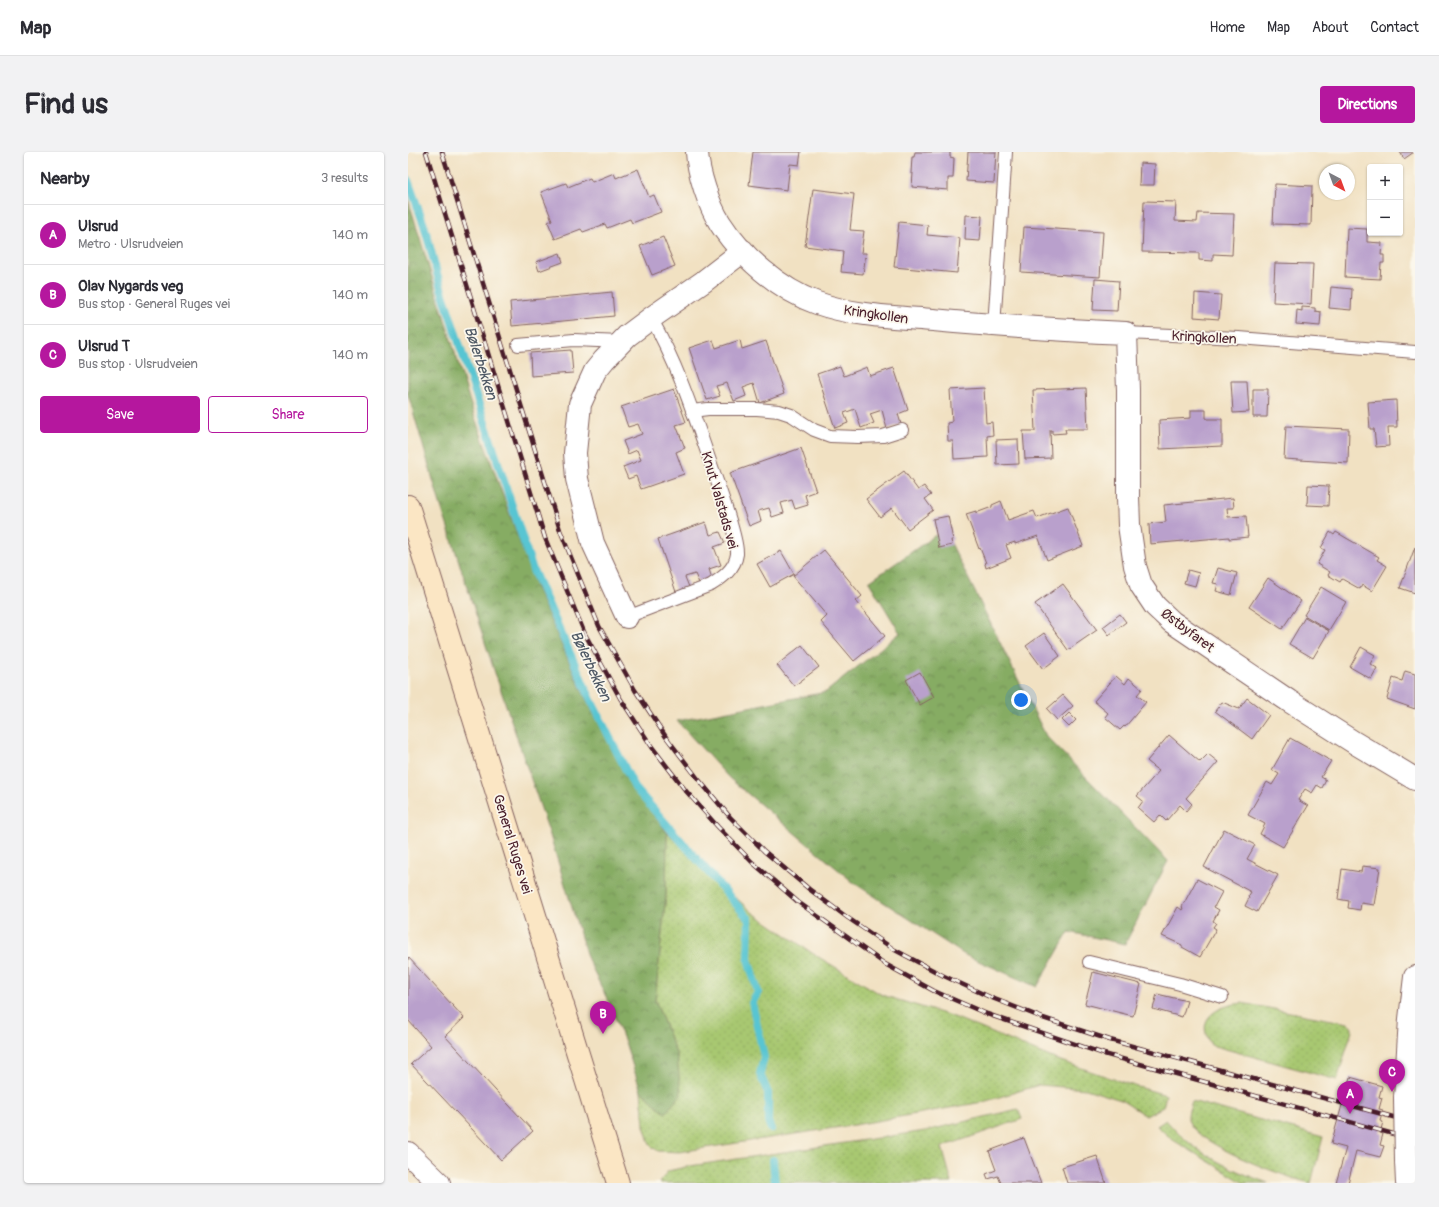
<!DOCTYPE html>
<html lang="en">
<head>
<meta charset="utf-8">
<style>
  body { margin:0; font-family:Pangolin,sans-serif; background:#f2f2f3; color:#2b2b33 }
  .controls { position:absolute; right:12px; top:12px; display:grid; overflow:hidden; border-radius:4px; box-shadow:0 1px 3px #0004 }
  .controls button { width:36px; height:36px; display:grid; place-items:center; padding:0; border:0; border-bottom:1px solid #e1e1e2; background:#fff; color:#2b2b33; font:20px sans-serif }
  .compass { position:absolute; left:911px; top:12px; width:36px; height:36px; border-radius:50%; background:#fff; box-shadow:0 1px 3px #0004; rotate:139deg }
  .you { position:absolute; left:613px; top:548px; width:14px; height:14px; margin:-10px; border:3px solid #fff; border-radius:50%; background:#1a73e8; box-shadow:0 0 0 6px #1a73e833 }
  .badge { display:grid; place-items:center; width:26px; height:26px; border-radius:50%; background:#b5179e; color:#fff; font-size:13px; font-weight:700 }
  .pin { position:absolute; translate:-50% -33px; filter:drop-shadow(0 1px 2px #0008) }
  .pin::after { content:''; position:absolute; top:21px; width:14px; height:12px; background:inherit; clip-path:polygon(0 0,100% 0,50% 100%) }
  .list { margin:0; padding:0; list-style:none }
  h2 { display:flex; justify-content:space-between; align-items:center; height:52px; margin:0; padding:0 16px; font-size:17px }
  h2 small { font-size:13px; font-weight:400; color:#7c7c81 }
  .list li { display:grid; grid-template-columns:26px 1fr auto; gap:12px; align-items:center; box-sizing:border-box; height:60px; padding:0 16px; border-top:1px solid #e1e1e2 }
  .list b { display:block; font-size:15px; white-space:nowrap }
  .list p { margin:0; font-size:13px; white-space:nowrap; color:#7c7c81 }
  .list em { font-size:13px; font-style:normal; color:#7c7c81 }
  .actions { display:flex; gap:8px; padding:12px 16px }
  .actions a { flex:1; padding:9px 0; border:1px solid #b5179e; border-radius:4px; text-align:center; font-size:14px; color:#b5179e }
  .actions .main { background:#b5179e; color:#fff }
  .map { position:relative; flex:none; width:1007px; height:1031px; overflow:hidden; border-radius:4px }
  header { display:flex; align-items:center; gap:24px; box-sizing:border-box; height:56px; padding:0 20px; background:#fff; border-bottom:1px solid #e1e1e2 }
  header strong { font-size:19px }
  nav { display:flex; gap:22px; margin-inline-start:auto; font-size:14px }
  .intro { display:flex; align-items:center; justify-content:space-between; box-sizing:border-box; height:96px; padding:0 24px }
  h1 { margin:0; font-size:28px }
  .button { padding:10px 18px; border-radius:4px; background:#b5179e; color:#fff; font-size:14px; font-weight:700 }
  main { display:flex; gap:24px; padding:0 24px }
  aside { flex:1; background:#fff; border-radius:4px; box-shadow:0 1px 3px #0004 }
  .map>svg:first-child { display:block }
  .grass { fill:url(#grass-dots); stroke:#79744e }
  .forest { fill:url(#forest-crowns); stroke:#686647 }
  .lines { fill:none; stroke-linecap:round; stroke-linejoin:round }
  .stream { stroke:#59c5d2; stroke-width:8 }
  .building { fill:#b9a0cc }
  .service-casing { stroke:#846360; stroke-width:14 }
  .minor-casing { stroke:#846360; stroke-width:24 }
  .secondary-casing { stroke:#846360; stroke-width:24 }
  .service { stroke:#fff; stroke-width:12 }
  .minor { stroke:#fff; stroke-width:22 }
  .secondary { stroke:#fbe6c4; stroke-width:22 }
  .rail-casing { stroke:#4a1f2b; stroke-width:4.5 }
  .rail { stroke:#fbf7ec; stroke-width:3; stroke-dasharray:9; stroke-linecap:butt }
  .minor-bridge-casing { stroke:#846360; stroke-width:24; stroke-linecap:butt }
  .minor-bridge { stroke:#fff; stroke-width:22 }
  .labels { text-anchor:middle; stroke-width:3.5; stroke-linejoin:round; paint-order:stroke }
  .street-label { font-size:14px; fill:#4a1f2b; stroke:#fbf7ec }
  .water-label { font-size:15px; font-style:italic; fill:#4f5965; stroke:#fbf7ec }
</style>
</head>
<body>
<header>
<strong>Map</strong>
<nav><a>Home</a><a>Map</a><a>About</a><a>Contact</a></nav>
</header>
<div class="intro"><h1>Find us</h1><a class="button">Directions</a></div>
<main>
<aside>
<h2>Nearby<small>3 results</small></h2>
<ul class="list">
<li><span class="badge">A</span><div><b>Ulsrud</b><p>Metro · Ulsrudveien</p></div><em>140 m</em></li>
<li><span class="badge">B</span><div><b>Olav Nygards veg</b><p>Bus stop · General Ruges vei</p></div><em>140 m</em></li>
<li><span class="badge">C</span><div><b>Ulsrud T</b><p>Bus stop · Ulsrudveien</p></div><em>140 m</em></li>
</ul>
<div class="actions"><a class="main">Save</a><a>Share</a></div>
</aside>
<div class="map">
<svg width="1007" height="1031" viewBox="0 0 1007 1031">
  <defs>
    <pattern id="grass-dots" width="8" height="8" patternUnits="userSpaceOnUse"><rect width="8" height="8" fill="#a8c871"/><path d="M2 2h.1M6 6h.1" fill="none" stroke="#92ab62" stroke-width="1.8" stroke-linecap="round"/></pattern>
    <pattern id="forest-crowns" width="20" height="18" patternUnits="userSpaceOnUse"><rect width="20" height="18" fill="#86ac63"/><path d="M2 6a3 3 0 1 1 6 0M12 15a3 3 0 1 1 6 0" fill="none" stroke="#708b52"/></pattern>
  </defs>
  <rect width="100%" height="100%" fill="#fbf7ec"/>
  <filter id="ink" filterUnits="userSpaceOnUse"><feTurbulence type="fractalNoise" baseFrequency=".025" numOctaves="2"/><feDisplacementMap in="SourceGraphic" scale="8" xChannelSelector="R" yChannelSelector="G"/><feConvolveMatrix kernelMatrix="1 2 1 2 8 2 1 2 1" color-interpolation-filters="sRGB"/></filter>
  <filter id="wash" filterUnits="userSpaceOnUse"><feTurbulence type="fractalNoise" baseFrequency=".012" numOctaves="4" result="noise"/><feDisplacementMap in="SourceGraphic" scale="16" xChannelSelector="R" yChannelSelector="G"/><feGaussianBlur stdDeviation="0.9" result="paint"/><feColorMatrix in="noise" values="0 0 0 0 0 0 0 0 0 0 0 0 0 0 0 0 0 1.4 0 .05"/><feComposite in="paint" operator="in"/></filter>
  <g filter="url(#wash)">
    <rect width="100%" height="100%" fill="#f1e1c2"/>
    <g class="grass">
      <path d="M259 680 302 723 344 760 407 803 474 843 546 865 647 907 720 932 758 943 755 955 738 964 713 948 678 937 631 933 575 950 452 972 271 1000 250 999 242 993 236 974 233 939 257 960 269 904 247 848 258 742Z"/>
      <path d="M834 851 940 871 944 876V879L929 928 803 893C786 866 809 854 834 851Z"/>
      <path d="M784 949 915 985 903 1031C878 1026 790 993 781 970 778 964 782 956 784 949Z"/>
      <path d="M610 957 614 967 534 995 544 1031H251L260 1019 282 1014 517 979Z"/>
      <path d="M758 968C784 1000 821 1017 860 1031H836L765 988 749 974Z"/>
    </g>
    <g class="forest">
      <path d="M0 47 66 263 128 435 175 541 224 635 259 680 258 742 247 848 269 904 273 943 257 961 233 939 217 890 202 853 179 805 141 680 84 512 30 345 0 242Z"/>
      <path d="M536 377 638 584 760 709 717 792 661 780 629 835 557 803 446 731 321 626 269 569 418 540 492 481 461 430Z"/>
    </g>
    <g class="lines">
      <g class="stream">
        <path d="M0 28 16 73 33 136 125 418 182 546 227 636 341 767 340 807 350 840 344 851 356 905 352 922 360 941V970L363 977"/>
        <path d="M365 1008 367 1031"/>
      </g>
    </g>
    <g id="blocks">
      <g class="building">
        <path d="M345 0H393L391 13 382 12 379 38 341 33Z"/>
        <path d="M507 0H542V5L546 6 545 26H540V38L504 35 505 21H503L504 5H506Z"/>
        <path d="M560 0H588L586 31 558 29Z"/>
        <path d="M992 0H1006L996 7Z"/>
        <path d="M732 11 747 12 746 33H731Z"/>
        <path d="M230 17 241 45 246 43 253 60 224 71 222 67 199 76 197 72 175 80 173 77 147 87 140 70 144 68 133 40 158 31 160 35 182 26 184 30 206 21 208 26Z"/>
        <path d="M867 32 904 34 903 73 865 72Z"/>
        <path d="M405 37 446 42 442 78 456 79 453 101H458L455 122 433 120 435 99 397 94Z"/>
        <path d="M736 49 768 50 767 69 789 70 790 61 826 62 824 103 805 102V109L791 108V101L734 100Z"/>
        <path d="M558 63 574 64 572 89 557 88Z"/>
        <path d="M491 70 520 73 519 83 552 86 549 121 486 115Z"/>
        <path d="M616 75 695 80 692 125 613 120Z"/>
        <path d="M939 76 959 77V90L974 91 973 103H976V111H973L972 127 937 125Z"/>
        <path d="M255 85 267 114 244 123 232 94Z"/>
        <path d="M152 101 155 110 131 119 128 110Z"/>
        <path d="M867 111 905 112 903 152 865 150Z"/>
        <path d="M687 127 711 129 709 159 685 158Z"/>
        <path d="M923 135 944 137 943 158 921 156Z"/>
        <path d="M204 140 206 164 104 174 102 150Z"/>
        <path d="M787 141 813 143 811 167 786 165Z"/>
        <path d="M894 155 907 156V159L913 160 912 174 888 172 889 158 894 159Z"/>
        <path d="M305 188 308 196 332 188 334 197 358 189 376 242 352 251 346 231 335 235 338 244 326 249 319 231 308 234 312 244 299 248 281 196Z"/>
        <path d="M163 198 165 221 123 224 122 201Z"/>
        <path d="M432 214 436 224 459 215 462 224 486 216 500 258 490 262 493 272 479 277 474 258 462 262 466 271 453 276 447 257 436 261 440 271 427 276 409 222Z"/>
        <path d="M823 229H839L841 260 825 261Z"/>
        <path d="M576 236 578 271 584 270 585 283 579 284 580 305 546 307 545 289H540L539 271 544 270 542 238Z"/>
        <path d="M678 236 680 277H657L658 281 644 282V278H642L643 306 617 307 615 279H627L625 238Z"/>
        <path d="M266 237 278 270 268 273 277 296 268 300 276 322 233 337 228 324 220 327 215 315 233 308 229 298 220 302 215 289 234 282 230 272 220 275 213 255Z"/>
        <path d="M845 237H860L859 265H845Z"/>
        <path d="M988 248 989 275H980L981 294 968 295 966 277H962L960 250Z"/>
        <path d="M783 258H798V266L800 267H814V294L752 297 751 268 783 266Z"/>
        <path d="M878 274 941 277 940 311 876 307Z"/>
        <path d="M610 287 611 312 589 313 588 288Z"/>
        <path d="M393 296 408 339 397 343 400 353 387 357 384 348 373 351 376 361 364 365 361 356 350 359 353 369 341 374 322 321Z"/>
        <path d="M496 319 510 338 516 334 523 343 517 347 525 358 500 377 484 356 472 365 458 347Z"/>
        <path d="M900 333 921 334 920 354 899 353Z"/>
        <path d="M825 346 826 356H819L820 365 838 364 840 385 821 387V385L742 392 741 372 758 370 756 353Z"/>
        <path d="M593 349 600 368 626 359 629 366 660 355 675 394 639 408 630 384 607 392V390L598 393 603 406 578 416 577 412 578 411 572 396 571 397 558 362 568 359V361L584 355V353Z"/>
        <path d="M540 364 545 388H543L544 393 531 396 525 367Z"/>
        <path d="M298 370 302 383 312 380 317 391 306 395 313 413 301 417 304 427 291 431 287 422 277 425 281 435 268 440 250 387Z"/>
        <path d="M922 380 926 383 928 380 971 405 969 408 979 414 964 439 954 433 952 437 934 427 932 430 920 423 922 420 909 412 917 398 913 396Z"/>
        <path d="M1007 395V441L992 436Z"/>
        <path d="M416 398 454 444 448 449 477 484 446 509 413 470 419 464 385 424Z"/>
        <path d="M373 399 386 422 362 435 349 412Z"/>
        <path d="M810 416 829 421 823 443 808 439 810 432 805 431Z"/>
        <path d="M780 418 791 421 787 434 776 431Z"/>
        <path d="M860 426 893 449 874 477 841 455Z"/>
        <path d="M655 432 689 478 660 498 627 452Z"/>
        <path d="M913 435 938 450 921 478 896 463Z"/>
        <path d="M712 462 718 470 701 483 695 475Z"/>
        <path d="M897 465 921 479 905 506 881 492Z"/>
        <path d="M636 481 652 504 635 517 618 494Z"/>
        <path d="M394 493 411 515 386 534 369 513Z"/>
        <path d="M953 495 967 503 962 512 969 516 963 527 942 515Z"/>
        <path d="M997 519 1007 522V557L979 547 985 526 994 529Z"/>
        <path d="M512 520 526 545 512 553 498 528Z"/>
        <path d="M708 524 717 532 721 526 734 537 729 543 738 550 717 575 716 574 712 578 697 565 700 561 686 549Z"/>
        <path d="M655 543 665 554 649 568 639 557Z"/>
        <path d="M839 546 861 563 844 587 807 559 814 550 831 557Z"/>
        <path d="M661 561 668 568 661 575 654 568Z"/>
        <path d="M761 583 792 610 800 602 810 610 778 646 784 652 778 659 772 653 758 669 752 663 746 670 730 656 735 649 729 644 751 619 744 614H745L739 609Z"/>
        <path d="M882 586 923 609 913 625 918 628 914 636 909 633 904 641 897 637 890 648 900 654 875 695 852 682 857 672 840 663 859 630 864 633 871 622 864 618Z"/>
        <path d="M816 677 847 693 839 707 870 723 849 760 837 754 841 746 840 745 843 740 796 715Z"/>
        <path d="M954 714 972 716 966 753 953 751 952 758 940 756 941 749 930 747 934 717 953 720Z"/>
        <path d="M789 727 814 740 806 755 811 758 805 769 808 771 805 775 808 777 792 805 774 795V793L754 784 770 755 774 758 775 756 774 755Z"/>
        <path d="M0 805 56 866 37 884 125 979 93 1008 3 912 23 894 0 868Z"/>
        <path d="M685 820 733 832 725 864 677 852Z"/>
        <path d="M749 842 779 849 774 865 745 857Z"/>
        <path d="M942 925 974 934 971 945 974 946 971 957 975 958 972 969 975 970 972 981 975 982 972 993 976 994 972 1005 948 999 940 1031H928L938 996 923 992Z"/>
        <path d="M616 986 633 1031H593L590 1024 580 1027 578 1022 588 1018 581 999Z"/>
        <path d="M689 1004 698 1031H659L654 1015Z"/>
      </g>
    </g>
  </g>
  <g filter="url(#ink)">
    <use href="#blocks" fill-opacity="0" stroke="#846360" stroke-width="1"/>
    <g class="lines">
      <g class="service-casing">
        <g id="service">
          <path d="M586 174 598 0"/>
          <path d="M718 181 831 186 1007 200"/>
          <path d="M110 193 166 188 213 190"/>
          <path d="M284 259 300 257H349L371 259 383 263 406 278 422 284 450 285 475 284 494 278"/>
          <path d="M219 465 303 433C314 426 327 417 329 402 330 387 315 347 310 332 290 276 273 218 243 166"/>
          <path d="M681 810 772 832 814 845"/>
        </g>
      </g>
      <g class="minor-casing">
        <g id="minor">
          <path d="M289 0C290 20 301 54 312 71 333 104 372 138 409 151 446 164 486 165 525 168 589 174 653 178 718 181L720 238V345L721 373 727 414 733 433 747 454 764 470 881 549 947 591 1007 627"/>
          <path d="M219 465 185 391 169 327 167 301 172 252 187 219 196 208 219 184 243 166 295 130 335 99"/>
          <path d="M997 946 1002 867 1007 825"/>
          <path d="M0 1001 31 1031"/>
          <path d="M998 1009 999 1031"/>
        </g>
      </g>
      <g class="secondary-casing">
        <path id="secondary" d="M0 354 210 1031"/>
      </g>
      <use href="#service" class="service"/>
      <use href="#minor" class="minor"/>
      <use href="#secondary" class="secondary"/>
      <g class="rail-casing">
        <g id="rail">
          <path d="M18 0 137 386 177 482 212 546 244 595 278 639 310 675 344 710 390 750 477 812 526 839 579 862 696 902 1007 988"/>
          <path d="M34 0 152 378 191 474 227 538 258 585 291 628 322 665 356 699 401 737 440 766 487 798 536 824 584 846 635 866 702 888 1007 971"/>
        </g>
      </g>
      <use href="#rail" class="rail"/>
      <g class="minor-bridge-casing">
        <path id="minor-bridge" d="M997 946 998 1009"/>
      </g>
      <use href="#minor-bridge" class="minor-bridge"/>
    </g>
  </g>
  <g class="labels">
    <g class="street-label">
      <text transform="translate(468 162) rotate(8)" y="5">Kringkollen</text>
      <text transform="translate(796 185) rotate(3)" y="5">Kringkollen</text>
      <text transform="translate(312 348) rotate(74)" y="5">Knut Valstads vei</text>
      <text transform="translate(780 478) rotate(37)" y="5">Østbyfaret</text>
      <text transform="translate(105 692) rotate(73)" y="5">General Ruges vei</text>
    </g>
    <g class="water-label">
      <text transform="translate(73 211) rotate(72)" y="5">Bølerbekken</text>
      <text transform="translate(183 514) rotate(65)" y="5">Bølerbekken</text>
    </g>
  </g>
</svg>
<div class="controls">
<button>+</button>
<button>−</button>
</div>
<svg class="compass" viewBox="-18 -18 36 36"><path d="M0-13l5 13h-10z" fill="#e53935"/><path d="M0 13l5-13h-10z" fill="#7c7c81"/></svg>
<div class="you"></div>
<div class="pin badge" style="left:942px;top:962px">A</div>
<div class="pin badge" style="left:195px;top:882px">B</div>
<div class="pin badge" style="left:984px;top:940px">C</div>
</div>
</main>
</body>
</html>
